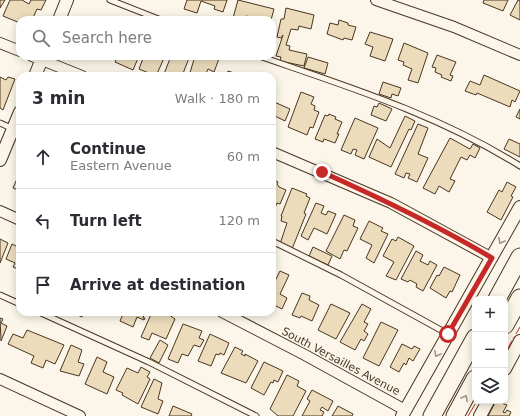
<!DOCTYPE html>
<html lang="en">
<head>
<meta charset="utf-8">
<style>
  body { margin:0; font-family:"DejaVu Sans",sans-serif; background:#f2f2f3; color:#2b2b33 }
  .controls { position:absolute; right:12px; bottom:12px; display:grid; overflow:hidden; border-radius:8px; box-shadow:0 2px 10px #0003 }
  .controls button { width:36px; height:36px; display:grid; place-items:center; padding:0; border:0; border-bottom:1px solid #e1e1e2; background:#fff; color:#2b2b33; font:20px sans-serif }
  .stop { position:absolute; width:12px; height:12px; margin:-9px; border:3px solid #c62828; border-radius:50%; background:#fff }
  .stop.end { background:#c62828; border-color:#fff; box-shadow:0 1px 4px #0008 }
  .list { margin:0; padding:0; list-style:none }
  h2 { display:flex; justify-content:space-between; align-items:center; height:52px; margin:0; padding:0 16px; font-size:17px }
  h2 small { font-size:13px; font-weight:400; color:#7c7c81 }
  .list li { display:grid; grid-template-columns:26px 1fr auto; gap:12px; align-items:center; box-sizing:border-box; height:64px; padding:0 16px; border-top:1px solid #e1e1e2 }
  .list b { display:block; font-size:15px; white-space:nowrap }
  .list p { margin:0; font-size:13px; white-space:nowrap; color:#7c7c81 }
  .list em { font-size:13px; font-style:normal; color:#7c7c81 }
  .icon { flex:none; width:22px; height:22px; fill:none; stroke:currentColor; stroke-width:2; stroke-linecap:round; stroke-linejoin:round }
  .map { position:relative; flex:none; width:520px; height:416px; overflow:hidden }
  .search { position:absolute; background:#fff; box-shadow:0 2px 10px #0003; left:16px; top:16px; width:260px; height:44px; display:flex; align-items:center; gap:10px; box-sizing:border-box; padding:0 14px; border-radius:12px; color:#7c7c81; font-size:15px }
  .panel { position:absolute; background:#fff; box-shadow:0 2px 10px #0003; left:16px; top:72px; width:260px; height:244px; border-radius:12px }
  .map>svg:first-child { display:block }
  .building { fill:#ecdcbc; stroke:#4a3520 }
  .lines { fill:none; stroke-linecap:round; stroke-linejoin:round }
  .service-casing { stroke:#4a3520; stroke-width:7 }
  .minor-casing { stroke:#4a3520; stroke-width:12 }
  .tertiary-casing { stroke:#4a3520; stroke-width:14 }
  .motorway-casing { stroke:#4a3520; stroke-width:19 }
  .service { stroke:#fbf6e9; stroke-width:5 }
  .minor { stroke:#fbf6e9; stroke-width:10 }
  .tertiary { stroke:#fbf6e9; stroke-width:12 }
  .motorway { stroke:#fbf6e9; stroke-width:17 }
  .power { stroke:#c62828; stroke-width:1; stroke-dasharray:14 3 2 3; stroke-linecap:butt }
  .oneway { stroke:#a29684 }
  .route { stroke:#c62828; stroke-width:5 }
  .labels { text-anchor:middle; stroke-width:3; stroke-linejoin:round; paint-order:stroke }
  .street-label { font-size:11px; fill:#4a3520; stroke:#fbf6e9 }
</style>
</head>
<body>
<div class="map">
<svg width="520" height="416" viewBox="0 0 520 416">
  <rect width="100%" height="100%" fill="#fbf6e9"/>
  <g class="building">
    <path d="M0 0H5L0 8Z"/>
    <path d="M10 0H22L29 4 31 0H46L41 10 37 9 32 20H20V23L3 16Z"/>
    <path d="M187 0H227L223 12 214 9 215 6 201 1 197 13 184 9Z"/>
    <path d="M238 0 274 9 271 20H263L246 16 245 20 233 18Z"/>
    <path d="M484 0H508L503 11 483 3Z"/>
    <path d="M518 0 520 1V20L510 15Z"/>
    <path d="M286 8 314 15 311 29 299 26 298 30 291 29 286 45 290 46 289 50 307 54 304 66 280 61 281 57 276 56 283 35 281 38 277 37 281 19H284Z"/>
    <path d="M339 20 348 23V25L356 27 352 40 344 38 343 40 327 34 330 23 338 25Z"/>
    <path d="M370 32 393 39 385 61 370 56 373 47 365 44Z"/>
    <path d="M404 43 428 53 418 83 408 80 412 69 403 65 404 62 398 60Z"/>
    <path d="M437 55 456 62 450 75 453 76 451 81 441 77 442 75 435 72 436 68 432 67Z"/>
    <path d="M118 56H139L133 70 115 62Z"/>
    <path d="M144 56H165L156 76 139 69Z"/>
    <path d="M171 56H185L189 58 182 76H170L164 74Z"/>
    <path d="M195 56H220L214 72 208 69 205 76H189Z"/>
    <path d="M308 57 328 63 325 74 304 68Z"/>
    <path d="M228 71 240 75 239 76H226Z"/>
    <path d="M484 75 520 91 515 102 512 100 510 107 477 93 476 95 465 91 470 81 480 85Z"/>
    <path d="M0 77 6 80 8 77 15 79 3 110 0 108Z"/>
    <path d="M383 82 401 88 398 96 392 94 391 98 379 94Z"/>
    <path d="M301 92 314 97 311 104 315 106 314 110 319 112 313 128 310 127 307 135 288 127Z"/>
    <path d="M272 101 290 109 285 121 275 116 274 119 272 118Z"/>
    <path d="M379 103 392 109 386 121 371 115 374 106 377 107Z"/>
    <path d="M520 109V119L516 117Z"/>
    <path d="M329 114 336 117 335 119 342 122 337 134H339L335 143 324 139 323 142 315 139 325 115 328 116Z"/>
    <path d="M405 116 415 121 411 130 409 129 391 167 369 157 377 139 390 148Z"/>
    <path d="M355 118 378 128 364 159 355 155 357 150 353 149 351 154 341 150Z"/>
    <path d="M418 124 428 128 418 154 428 158 417 182 408 178 410 174 406 173 404 178 395 174Z"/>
    <path d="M450 138 470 149 473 144 480 148 475 158 470 155 467 160 461 157 450 179 455 181 449 192 439 186 435 194 423 188Z"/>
    <path d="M509 139 520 144V157L504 149Z"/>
    <path d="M20 172V191L13 188Z"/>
    <path d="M272 179 278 182 277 184 279 187 286 190 280 204 277 203 275 208 272 206Z"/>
    <path d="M507 182 516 187 511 196 513 197 501 220 487 212 499 190 502 192Z"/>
    <path d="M292 188 307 194 306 196 310 198 304 213 306 214 292 249 280 244 287 223 281 221 282 216H281Z"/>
    <path d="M316 203 324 206 321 213 326 215 328 211 336 214 327 234 314 228 308 240 301 236Z"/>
    <path d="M344 215 355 220 353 226 358 228 347 251 344 250 340 259 326 251Z"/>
    <path d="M369 221 383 228 381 231 388 234 374 263 366 258 372 245 360 239Z"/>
    <path d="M398 237 414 246 396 280 386 276 394 262 383 256 392 239 396 241Z"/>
    <path d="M0 239 8 243 0 263Z"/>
    <path d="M12 244 20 248V270L13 267 15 263 6 259Z"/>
    <path d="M313 247 332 256 328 265 309 256Z"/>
    <path d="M416 251 423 255 420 261 428 265 430 261 437 265 423 291 416 287 417 284 410 280 408 282 401 279Z"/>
    <path d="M444 267 460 275 452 292 450 291 446 298 430 288 437 275 439 276Z"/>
    <path d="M280 271 289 275 280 294 287 298 282 309 272 304V287Z"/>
    <path d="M302 293 310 296 309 300 319 305 312 321 301 316 300 318 292 315Z"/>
    <path d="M331 304 350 313 336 339 318 330Z"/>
    <path d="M362 304 371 309 364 322 368 324 364 331 368 334 364 341 361 339 355 350 340 342Z"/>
    <path d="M71 312H84L82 317Z"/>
    <path d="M124 312H145L143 318H145L144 320 137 317 133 327 120 321Z"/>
    <path d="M152 312H165L175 319 166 339 152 333 149 340 141 337Z"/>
    <path d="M0 318 3 319 1 323 7 326 1 341Z"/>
    <path d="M381 322 398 330 379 366 363 358Z"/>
    <path d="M183 324 202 331 199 338 204 340 200 347 194 345 188 356 182 354 178 363 168 359Z"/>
    <path d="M27 330 64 345 55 364 46 360 43 368 31 363 34 356 8 344 13 334 23 338Z"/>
    <path d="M210 334 229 343 224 355 220 353 219 355 216 354 211 366 198 361Z"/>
    <path d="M160 340 168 345 159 363 150 358Z"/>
    <path d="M402 344 412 349 414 346 420 349 413 361 409 358 406 365 404 363 399 372 390 367Z"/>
    <path d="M71 345 82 350 78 362 84 364 79 376 60 371Z"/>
    <path d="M235 347 243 351 241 354 245 356V354L258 361 246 383 221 373Z"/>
    <path d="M97 357 107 362 103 372 114 377 107 394 85 384Z"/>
    <path d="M264 362 283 371 278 382 274 380 273 383 271 382 264 395 251 388Z"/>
    <path d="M141 367 150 372 147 377 150 379 138 404 122 395 123 393 116 390 127 368 138 373Z"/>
    <path d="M287 375 299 381 297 386 306 391 293 416H278L270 409Z"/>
    <path d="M154 379 162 383 158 399 163 401 158 414 141 407Z"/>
    <path d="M312 390 333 401 328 411 322 407 320 410 324 412 322 416H302L310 401 307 399Z"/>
    <path d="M496 401 507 405 503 412 505 413 507 410 511 412 509 416H488Z"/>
    <path d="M173 406 192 414 191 416H169Z"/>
    <path d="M338 406 353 414 352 416H332Z"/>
  </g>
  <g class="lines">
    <g class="service-casing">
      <g id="service">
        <path d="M110 0 161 20"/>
        <path d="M259 56C349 87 439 115 520 166"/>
        <path d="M0 123 20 132"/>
        <path d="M272 241 341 275 448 334"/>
        <path d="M0 295 20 304"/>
        <path d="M39 312 149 362 256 416"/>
      </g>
    </g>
    <g class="minor-casing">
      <g id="minor">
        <path d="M376 0 454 27 520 55"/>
        <path d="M0 43 20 51"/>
        <path d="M32 56 82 76"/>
        <path d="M272 152 391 203 492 258"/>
        <path d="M0 211 20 220"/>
        <path d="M222 312 305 355 405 410"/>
        <path d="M0 379 80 416"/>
      </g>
    </g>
    <g class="tertiary-casing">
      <g id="tertiary">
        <path d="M59 20 67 0"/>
        <path d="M35 76 43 56"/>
        <path d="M0 160 20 112"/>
        <path d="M505 369 520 341"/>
        <path d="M402 416 520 207"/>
        <path d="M480 416 488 401"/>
      </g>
    </g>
    <g class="motorway-casing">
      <g id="motorway">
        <path d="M497 299 520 257"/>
        <path d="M505 325 520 298"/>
        <path d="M432 416 475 338"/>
        <path d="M455 416 475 379"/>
      </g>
    </g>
    <use href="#service" class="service"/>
    <use href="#minor" class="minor"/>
    <use href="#tertiary" class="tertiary"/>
    <use href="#motorway" class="motorway"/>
    <g class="power">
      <path d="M505 353 520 327"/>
      <path d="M468 416 477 401"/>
    </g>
  </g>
  <defs><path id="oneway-chevron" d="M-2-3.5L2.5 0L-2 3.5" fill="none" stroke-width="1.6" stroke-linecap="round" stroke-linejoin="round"/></defs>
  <g class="oneway">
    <use href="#oneway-chevron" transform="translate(501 241) rotate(119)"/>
    <use href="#oneway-chevron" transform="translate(437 354) rotate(119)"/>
    <use href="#oneway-chevron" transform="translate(465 398) rotate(-61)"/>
  </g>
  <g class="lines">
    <path class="route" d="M322 172C380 198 437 225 492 258L448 334"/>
  </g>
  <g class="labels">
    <g class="street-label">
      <text transform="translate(341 361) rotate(28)" y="4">South Versailles Avenue</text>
    </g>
  </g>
</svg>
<div class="controls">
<button>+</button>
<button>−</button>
<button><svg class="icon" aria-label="layers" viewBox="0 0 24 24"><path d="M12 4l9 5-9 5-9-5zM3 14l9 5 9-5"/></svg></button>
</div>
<div class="stop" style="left:448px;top:334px"></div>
<div class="stop end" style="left:322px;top:172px"></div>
<div class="search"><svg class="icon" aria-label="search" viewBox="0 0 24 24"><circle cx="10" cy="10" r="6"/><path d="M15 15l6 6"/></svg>Search here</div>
<section class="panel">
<h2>3 min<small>Walk · 180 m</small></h2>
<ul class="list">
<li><svg class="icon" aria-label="ahead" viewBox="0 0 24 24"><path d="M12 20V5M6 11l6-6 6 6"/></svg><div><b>Continue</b><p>Eastern Avenue</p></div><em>60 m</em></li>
<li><svg class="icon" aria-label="left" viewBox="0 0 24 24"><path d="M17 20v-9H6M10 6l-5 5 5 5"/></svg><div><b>Turn left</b></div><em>120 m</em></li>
<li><svg class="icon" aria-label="arrive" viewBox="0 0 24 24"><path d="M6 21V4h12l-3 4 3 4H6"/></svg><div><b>Arrive at destination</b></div></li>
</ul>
</section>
</div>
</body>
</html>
